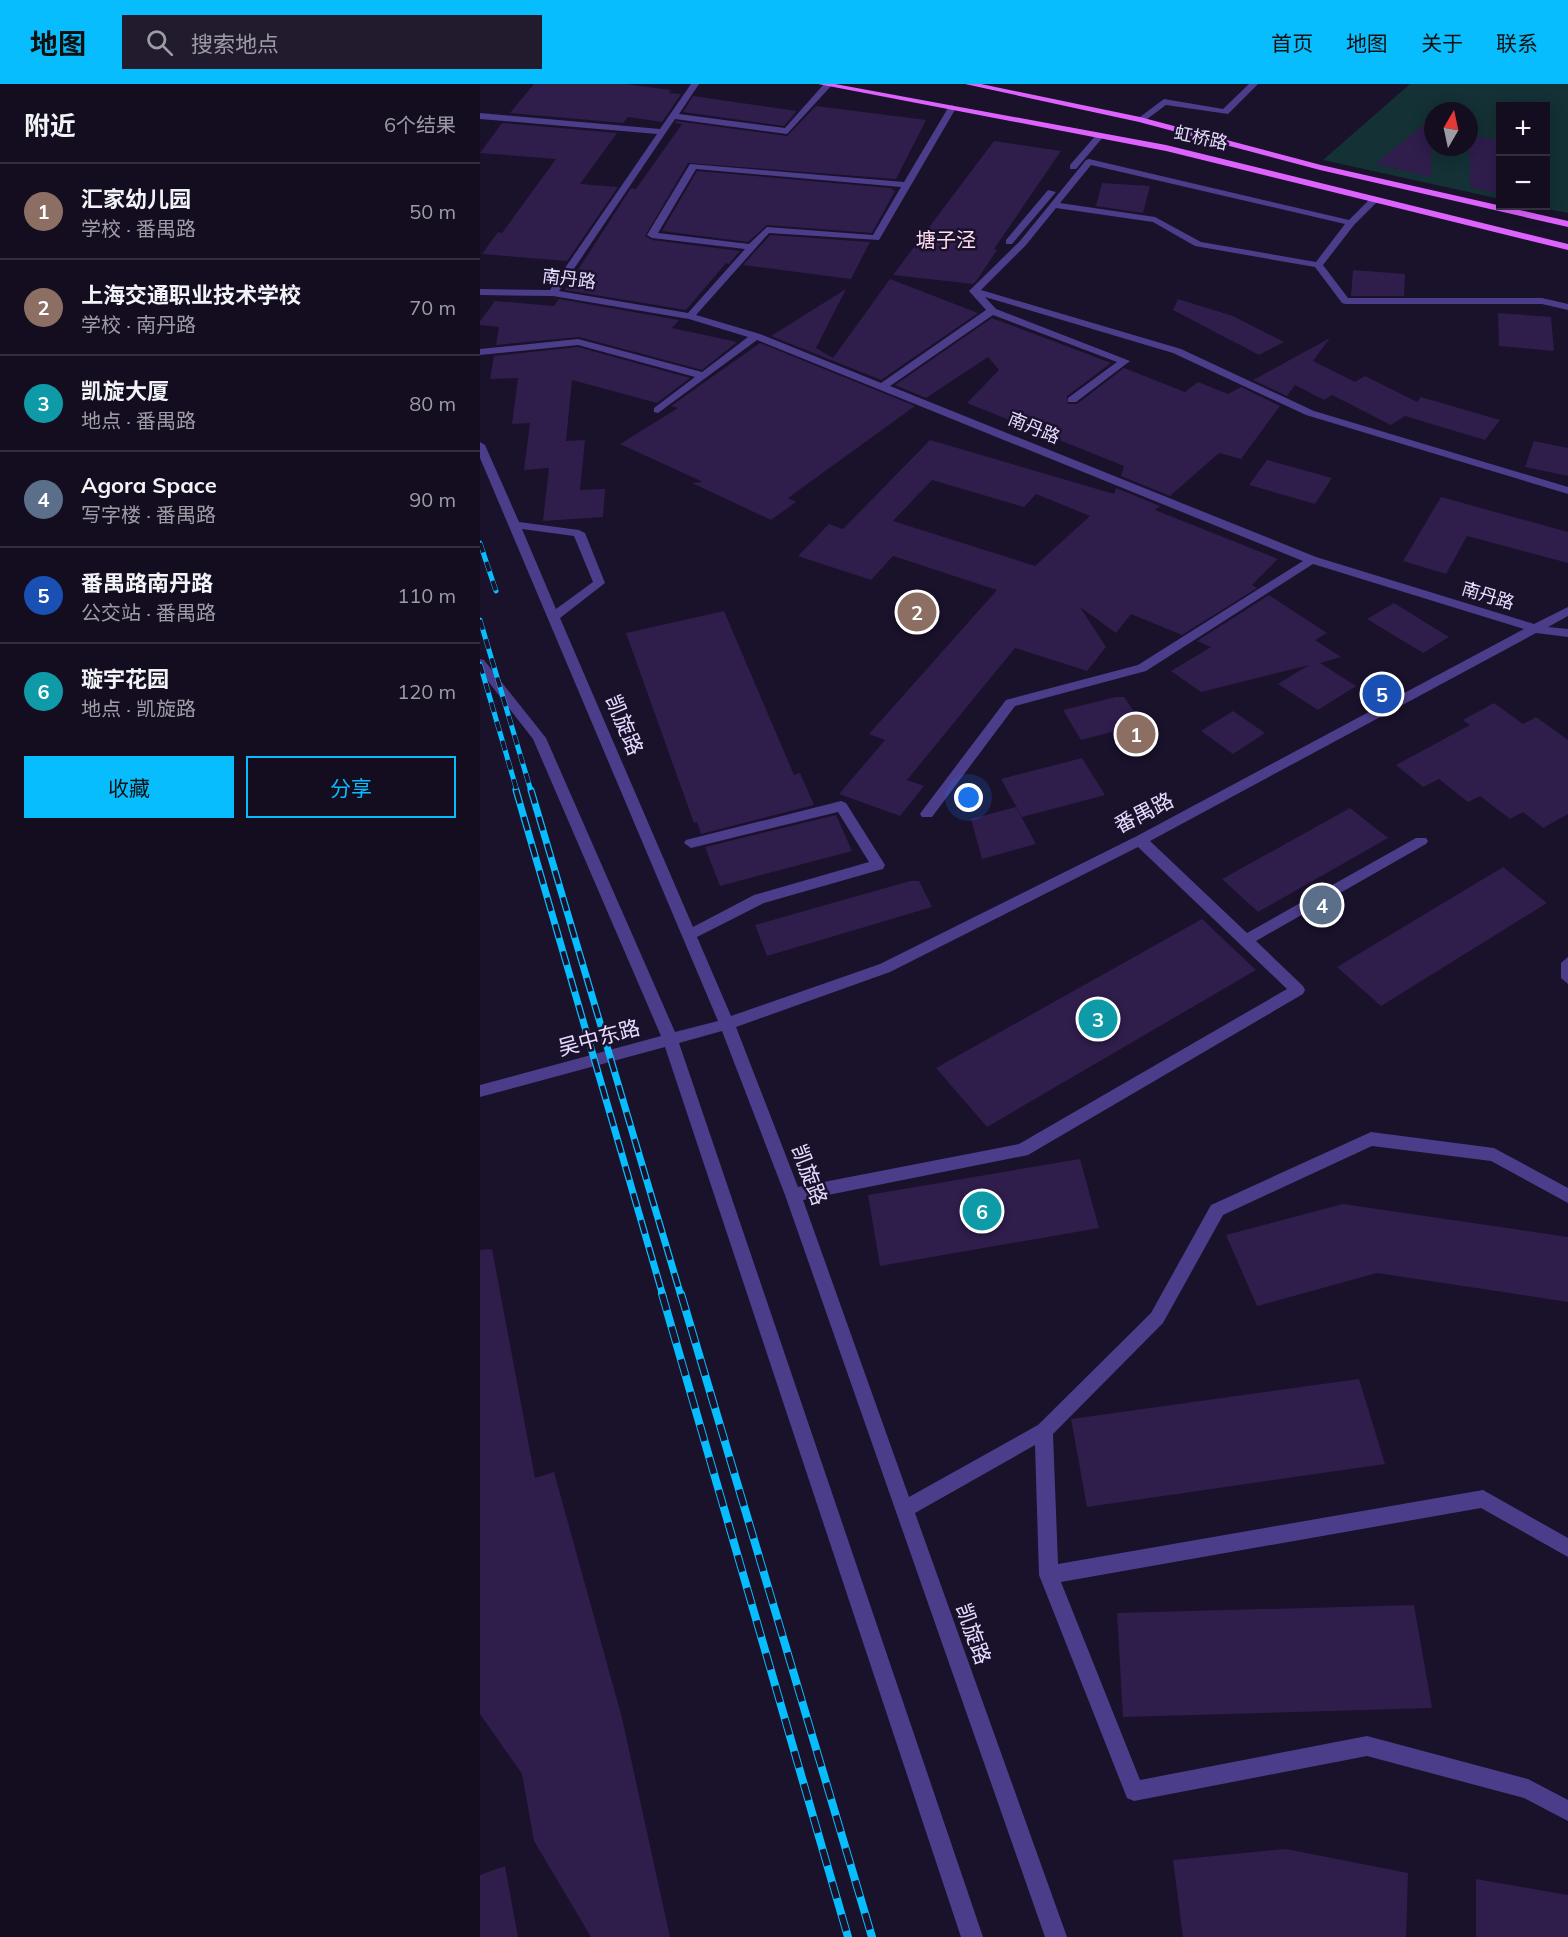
<!DOCTYPE html>
<html lang="zh">
<head>
<meta charset="utf-8">
<style>
  body { margin:0; font-family:Mulish,"Noto Sans SC",sans-serif; background:#211b2d; color:#f1f3f6 }
  .controls { position:absolute; right:18px; top:18px; display:grid; overflow:hidden; border-radius:0px; box-shadow:0 3px 15px #0003 }
  .controls button { width:54px; height:54px; display:grid; place-items:center; padding:0; border:0; border-bottom:2px solid #332d3e; background:#140d20; color:#f1f3f6; font:30px sans-serif }
  .compass { position:absolute; left:944px; top:18px; width:54px; height:54px; border-radius:50%; background:#140d20; box-shadow:0 3px 15px #0003; rotate:9deg }
  .you { position:absolute; left:489px; top:714px; width:21px; height:21px; margin:-15px; border:4px solid #fff; border-radius:50%; background:#1a73e8; box-shadow:0 0 0 9px #1a73e833 }
  .badge { display:grid; place-items:center; width:39px; height:39px; border-radius:50%; background:#08bdfe; color:#fff; font-size:20px; font-weight:700 }
  .pin { position:absolute; translate:-50% -50%; border:3px solid #fff; box-shadow:0 2px 6px #0006 }
  .list { margin:0; padding:0; list-style:none }
  h2 { display:flex; justify-content:space-between; align-items:center; height:78px; margin:0; padding:0 24px; font-size:26px }
  h2 small { font-size:20px; font-weight:400; color:#9d9ca5 }
  .list li { display:grid; grid-template-columns:39px 1fr auto; gap:18px; align-items:center; box-sizing:border-box; height:96px; padding:0 24px; border-top:2px solid #332d3e }
  .list b { display:block; font-size:22px; white-space:nowrap }
  .list p { margin:0; font-size:20px; white-space:nowrap; color:#9d9ca5 }
  .list em { font-size:20px; font-style:normal; color:#9d9ca5 }
  .actions { display:flex; gap:12px; padding:18px 24px }
  .actions a { flex:1; padding:14px 0; border:2px solid #08bdfe; border-radius:0px; text-align:center; font-size:21px; color:#08bdfe }
  .actions .main { background:#08bdfe; color:#111 }
  .icon { flex:none; width:33px; height:33px; fill:none; stroke:currentColor; stroke-width:2; stroke-linecap:round; stroke-linejoin:round }
  .map { position:relative; flex:none; width:1088px; height:1853px; overflow:hidden }
  header { display:flex; align-items:center; gap:36px; box-sizing:border-box; height:84px; padding:0 30px; background:#08bdfe; color:#111 }
  header strong { font-size:28px }
  nav { display:flex; gap:33px; margin-inline-start:auto; font-size:21px }
  .search { width:420px; height:54px; background:#211b2d; display:flex; align-items:center; gap:15px; box-sizing:border-box; padding:0 21px; border-radius:0px; color:#9d9ca5; font-size:22px }
  main { display:flex }
  aside { flex:1; background:#140d20 }
  .map>svg:first-child { display:block }
  .green { fill:#143135; fill-rule:evenodd }
  .building { fill:#2f1d4c; fill-rule:evenodd }
  .lines { fill:none; stroke-linecap:round; stroke-linejoin:round }
  .minor { fill:#4c3d8a; fill-rule:evenodd }
  .major { fill:#de63fe; fill-rule:evenodd }
  .rail-far2-casing { stroke:#08bdfe; stroke-width:5 }
  .rail-far1-casing { stroke:#08bdfe; stroke-width:7 }
  .rail-casing { stroke:#08bdfe; stroke-width:8 }
  .rail-far2 { stroke:#1a112b; stroke-width:4; stroke-dasharray:10; stroke-linecap:butt }
  .rail-far1 { stroke:#1a112b; stroke-width:4.5; stroke-dasharray:14; stroke-linecap:butt }
  .rail { stroke:#1a112b; stroke-width:6; stroke-dasharray:17; stroke-linecap:butt }
  .labels { text-anchor:middle; stroke-width:5; stroke-linejoin:round; paint-order:stroke }
  .far-street-label { font-size:18px; fill:#e6dcff; stroke:#1a112b }
  .far-quarter-label { font-size:20px; fill:#ffdeed; stroke:#1a112b }
  .street-label { font-size:21px; fill:#e6dcff; stroke:#1a112b }
</style>
</head>
<body>
<header>
<strong>地图</strong>
<div class="search"><svg class="icon" aria-label="search" viewBox="0 0 24 24"><circle cx="10" cy="10" r="6"/><path d="M15 15l6 6"/></svg>搜索地点</div>
<nav><a>首页</a><a>地图</a><a>关于</a><a>联系</a></nav>
</header>
<main>
<aside>
<h2>附近<small>6个结果</small></h2>
<ul class="list">
<li><span class="badge" style="background:#8d6e63">1</span><div><b>汇家幼儿园</b><p>学校 · 番禺路</p></div><em>50 m</em></li>
<li><span class="badge" style="background:#8d6e63">2</span><div><b>上海交通职业技术学校</b><p>学校 · 南丹路</p></div><em>70 m</em></li>
<li><span class="badge" style="background:#0f9aa8">3</span><div><b>凯旋大厦</b><p>地点 · 番禺路</p></div><em>80 m</em></li>
<li><span class="badge" style="background:#5c6f8a">4</span><div><b>Agora Space</b><p>写字楼 · 番禺路</p></div><em>90 m</em></li>
<li><span class="badge" style="background:#1a4fb4">5</span><div><b>番禺路南丹路</b><p>公交站 · 番禺路</p></div><em>110 m</em></li>
<li><span class="badge" style="background:#0f9aa8">6</span><div><b>璇宇花园</b><p>地点 · 凯旋路</p></div><em>120 m</em></li>
</ul>
<div class="actions"><a class="main">收藏</a><a>分享</a></div>
</aside>
<div class="map">
<svg width="1088" height="1853" viewBox="0 0 1088 1853">
  <rect width="100%" height="100%" fill="#1a112b"/>
  <path class="green" d="M930 0H1088V129L1052 122H1066V22H1020V115L843 76ZM953 27H989V63H953Z"/>
  <g class="building">
    <path d="M54 0H145L191 6 189 9 201 10 182 38 148 33 143 39 30 29Z"/>
    <path d="M213 12 317 27 304 42 203 28Z"/>
    <path d="M336 22 446 36 416 95 208 79 165 152 172 156 260 167 249 180 246 179 206 226 85 206 151 104 156 105 202 40 195 39 196 37 307 52Z"/>
    <path d="M952 34 951 93 895 80Z"/>
    <path d="M22 39 137 49 100 100 138 103 87 177 2 170 18 148 22 149 76 75 0 69Z"/>
    <path d="M989 51 1020 56V110L990 103Z"/>
    <path d="M514 57 581 67 514 165 517 166 497 196 493 200 413 191Z"/>
    <path d="M217 87 411 104 415 107 392 149 287 141 268 158 182 147Z"/>
    <path d="M622 99 670 102 663 129 616 122Z"/>
    <path d="M290 151 390 158 371 195 263 181Z"/>
    <path d="M873 186 925 190 924 212H871Z"/>
    <path d="M410 195 498 229 401 296 291 252 366 205 336 264 353 274Z"/>
    <path d="M79 215 199 236 192 244 257 258 222 286 99 253 16 261 19 243 0 241V237L15 217 74 222Z"/>
    <path d="M698 215 753 232 804 258 779 271 693 226Z"/>
    <path d="M1018 229 1071 233 1074 267 1019 262Z"/>
    <path d="M512 234 631 279 587 312 588 320H597L644 284 705 308 718 298 748 310 761 303 800 322 761 375 739 369 690 412 641 392 644 382 487 319 519 286 508 273 446 314 415 301Z"/>
    <path d="M850 254 833 277 875 298 885 292 937 318 941 313 1020 336 1005 356 925 332 911 341 852 311 864 304 844 316 815 301 807 312 773 296Z"/>
    <path d="M280 259 435 322 308 414 316 418 291 436 212 399 223 398 140 360 198 324 191 322Z"/>
    <path d="M98 263 210 294 177 319 92 296 86 357 105 356 100 406 125 405 123 433 63 437 69 384 44 386 50 339 32 340 38 294 10 295 14 272Z"/>
    <path d="M450 356 634 410 636 404 680 422 675 426 798 475 772 501 777 504 702 551 651 530 636 549 600 523 626 563 607 587 535 564 427 696 444 702 420 732 359 710 405 656 389 650 517 506 413 472 391 496 318 472 349 440 363 445ZM452 396 544 423 556 410 610 432 555 482 413 437Z"/>
    <path d="M1054 357 1088 364V392L1045 383Z"/>
    <path d="M787 376 852 394 835 420 769 401Z"/>
    <path d="M961 413 1088 448V479L987 452 966 490 923 477Z"/>
    <path d="M789 511 847 549 835 556 861 573 840 579 876 602 838 626 798 600 829 581 721 608 691 587 731 563 717 557Z"/>
    <path d="M914 519 969 553 943 569 887 535Z"/>
    <path d="M244 527 314 691 320 689 334 721 221 750 217 738 214 739 146 549Z"/>
    <path d="M636 613H644L662 640 601 656 583 626Z"/>
    <path d="M1014 619 1043 640 1056 633 1088 656V730L1063 744 1043 728 1030 735 1000 712 988 718 959 695 943 703 916 681 990 641 983 636Z"/>
    <path d="M753 627 785 649 753 670 721 647Z"/>
    <path d="M602 674 625 711 542 733 521 695Z"/>
    <path d="M536 723 556 760 502 775 491 735Z"/>
    <path d="M870 724 908 754 778 828 742 795Z"/>
    <path d="M356 731 372 767 240 802 225 763Z"/>
    <path d="M1023 783 1067 819 901 922 857 883Z"/>
    <path d="M430 797H439L452 823 287 872 275 841Z"/>
    <path d="M722 835 776 886 507 1043 456 984Z"/>
    <path d="M600 1075 619 1144 400 1182 388 1111Z"/>
    <path d="M863 1120 1088 1153V1218L897 1189 777 1222 746 1151Z"/>
    <path d="M12 1165 55 1394 74 1388 142 1634 190 1853H111L54 1757 42 1690 0 1630V1166Z"/>
    <path d="M879 1295 905 1380 607 1423 591 1335Z"/>
    <path d="M934 1521 952 1624 643 1633 637 1529Z"/>
    <path d="M806 1765 928 1789 926 1853H703L693 1776Z"/>
    <path d="M25 1782 38 1853H0V1791Z"/>
    <path d="M996 1795 1088 1811V1853H996Z"/>
  </g>
  <g class="lines">
    <g class="minor">
      <path d="M211 0H219L199 30 305 44 344 0 352 1 307 50 195 35 79 207 208 229 265 165 172 154 167 151 210 80 424 98 468 24 472 21 476 24 399 156 289 149 216 231 280 250 401 299 506 226 489 207 540 157 606 76 609 75 869 136 892 113H898V117L874 141 843 181 868 214H1062L1088 220V226L1062 220H865L862 219 835 183 715 162 673 138 576 124 546 161 501 206 701 265 834 327 1088 403V410L826 331 693 269 505 213 516 225 650 277 596 318H588V314L637 278 513 231 410 302 836 473 1054 540 1088 523V532L1068 543 1088 545V553L1056 549 670 757 767 849 936 754H946L948 757 946 760 776 857 823 902 825 906 823 910 548 1071 323 1116 429 1413 558 1341 671 1229 731 1121 891 1048 1014 1064 1088 1104V1119L1011 1077 892 1062 743 1131 683 1239 573 1350 578 1480 1003 1406 1088 1454V1473L1001 1424 581 1498 660 1696 887 1652 1048 1695 1088 1716V1737L1044 1714 887 1672 654 1717 647 1714 559 1491 555 1361 435 1429 587 1853H565L305 1111 242 947 199 959 503 1853H481L185 963 0 1013V1001L181 952 53 655 0 587V575L4 576 66 654 195 948 238 937 0 374V358L5 361 39 438 99 446 105 449 125 499 80 534 213 843 274 811 389 778 358 728 211 764 204 759 206 756 361 717 366 719 405 781 403 785 284 819 217 853 251 932 400 880 655 753 1044 545 833 480 666 587 535 622 452 733H442L440 730 442 727 526 616 658 581 823 477 277 256 178 329 174 328V324L215 293 98 261 0 271V265L98 255 222 288 268 253 209 235 73 212 0 211V205L70 206 177 50 0 35V29L180 45ZM611 81 865 140 836 178 721 158 675 133 580 119ZM216 85 421 103 393 151 287 143 269 160 178 149ZM42 445 94 452 113 498 76 525ZM658 763 807 905 539 1060 318 1103 256 943 410 888Z"/>
      <path d="M769 0H778L748 30 686 21 663 38 656 36 684 15 743 25Z"/>
      <path d="M617 50 624 52 596 85H590V81Z"/>
      <path d="M568 106 576 108 532 160H526V156Z"/>
      <path d="M1088 873V900L1081 894V879Z"/>
    </g>
    <g class="major">
      <path d="M338 0H355L686 61 1088 160V166L686 67Z"/>
      <path d="M485 0H501L660 33 841 81 1088 137V143L840 86 659 38Z"/>
    </g>
    <g class="rail-far2-casing">
      <g id="rail-far2">
        <path d="M0 459 16 507"/>
        <path d="M0 536 51 707"/>
        <path d="M0 580 37 707"/>
      </g>
    </g>
    <g class="rail-far1-casing">
      <g id="rail-far1">
        <path d="M36 706 183 1212"/>
        <path d="M51 706 201 1212"/>
      </g>
    </g>
    <g class="rail-casing">
      <g id="rail">
        <path d="M182 1210 368 1853"/>
        <path d="M201 1210 392 1853"/>
      </g>
    </g>
    <use href="#rail-far2" class="rail-far2"/>
    <use href="#rail-far1" class="rail-far1"/>
    <use href="#rail" class="rail"/>
  </g>
  <g class="labels">
    <g class="far-street-label">
      <text transform="translate(721 54) rotate(12)" y="6">虹桥路</text>
      <text transform="translate(89 195) rotate(7)" y="6">南丹路</text>
      <text transform="translate(554 344) rotate(22)" y="6">南丹路</text>
      <text transform="translate(1008 512) rotate(17)" y="6">南丹路</text>
    </g>
    <g class="far-quarter-label">
      <text x="466" y="163">塘子泾</text>
    </g>
    <g class="street-label">
      <text transform="translate(144 641) rotate(67)" y="7">凯旋路</text>
      <text transform="translate(664 729) rotate(-27)" y="7">番禺路</text>
      <text transform="translate(119 954) rotate(-15)" y="7">吴中东路</text>
      <text transform="translate(329 1091) rotate(69)" y="7">凯旋路</text>
      <text transform="translate(493 1550) rotate(70)" y="7">凯旋路</text>
    </g>
  </g>
</svg>
<div class="controls">
<button>+</button>
<button>−</button>
</div>
<svg class="compass" viewBox="-18 -18 36 36"><path d="M0-13l5 13h-10z" fill="#e53935"/><path d="M0 13l5-13h-10z" fill="#9d9ca5"/></svg>
<div class="you"></div>
<div class="pin badge" style="left:656px;top:650px;background:#8d6e63">1</div>
<div class="pin badge" style="left:437px;top:528px;background:#8d6e63">2</div>
<div class="pin badge" style="left:618px;top:935px;background:#0f9aa8">3</div>
<div class="pin badge" style="left:842px;top:821px;background:#5c6f8a">4</div>
<div class="pin badge" style="left:902px;top:610px;background:#1a4fb4">5</div>
<div class="pin badge" style="left:502px;top:1127px;background:#0f9aa8">6</div>
</div>
</main>
</body>
</html>
